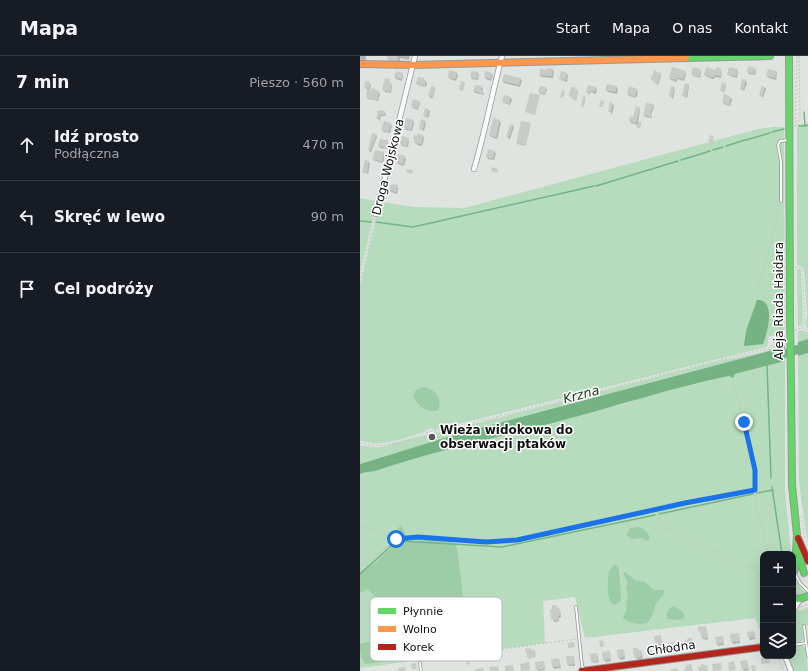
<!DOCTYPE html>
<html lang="pl">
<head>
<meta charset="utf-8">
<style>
  body { margin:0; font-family:"DejaVu Sans",sans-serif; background:#242831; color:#f1f3f6 }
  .controls { position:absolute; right:12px; bottom:12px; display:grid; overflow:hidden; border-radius:8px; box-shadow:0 4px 16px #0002 }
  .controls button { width:36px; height:36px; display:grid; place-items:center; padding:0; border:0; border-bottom:1px solid #363941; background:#171b24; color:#f1f3f6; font:20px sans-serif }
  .stop { position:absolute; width:12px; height:12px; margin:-9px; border:3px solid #1a73e8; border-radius:50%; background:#fff }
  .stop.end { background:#1a73e8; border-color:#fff; box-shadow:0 1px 4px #0008 }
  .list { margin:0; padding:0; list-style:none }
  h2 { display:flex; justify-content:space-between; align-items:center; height:52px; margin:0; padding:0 16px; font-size:17px }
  h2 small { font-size:13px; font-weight:400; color:#9ea1a6 }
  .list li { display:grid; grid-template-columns:26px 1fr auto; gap:12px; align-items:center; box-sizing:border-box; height:72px; padding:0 16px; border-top:1px solid #363941 }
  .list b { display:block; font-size:15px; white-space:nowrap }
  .list p { margin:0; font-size:13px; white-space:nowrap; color:#9ea1a6 }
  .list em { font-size:13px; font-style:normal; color:#9ea1a6 }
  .icon { flex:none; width:22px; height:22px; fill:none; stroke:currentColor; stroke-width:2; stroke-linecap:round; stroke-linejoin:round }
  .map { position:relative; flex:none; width:448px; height:615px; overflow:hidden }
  header { display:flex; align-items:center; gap:24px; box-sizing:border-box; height:56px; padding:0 20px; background:#171b24; border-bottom:1px solid #363941 }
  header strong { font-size:19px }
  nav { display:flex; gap:22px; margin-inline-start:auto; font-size:14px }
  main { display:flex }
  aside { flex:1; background:#171b24 }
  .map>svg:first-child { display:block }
  .green { fill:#b6dcbd }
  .forest { fill:#9ccda6 }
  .water { fill:#76b384 }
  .shadow { fill:#0003 }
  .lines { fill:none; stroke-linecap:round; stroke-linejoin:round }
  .stream { stroke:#76b384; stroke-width:1.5 }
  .river { stroke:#76b384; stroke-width:9 }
  .building { fill:#c8cbc8 }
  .lane-casing { stroke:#969996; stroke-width:3.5 }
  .street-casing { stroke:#969996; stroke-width:6 }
  .fast-casing { stroke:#969996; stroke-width:8 }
  .slow-casing { stroke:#969996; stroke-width:8 }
  .jam-casing { stroke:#969996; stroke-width:8 }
  .path { stroke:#c1c3c1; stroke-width:1; stroke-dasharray:2 2; stroke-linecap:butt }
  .lane { stroke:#fafbfa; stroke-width:2 }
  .street { stroke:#fafbfa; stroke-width:4.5 }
  .fast { stroke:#63d668; stroke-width:6 }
  .slow { stroke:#ff974d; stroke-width:6 }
  .jam { stroke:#b3261e; stroke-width:6 }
  .fast-bridge-casing { stroke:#969996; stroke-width:8; stroke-linecap:butt }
  .fast-bridge { stroke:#63d668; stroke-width:6 }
  .route { stroke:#1a73e8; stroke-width:5 }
  .poi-dot { fill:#565a57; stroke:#fff; stroke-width:1.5 }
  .labels { text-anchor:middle; stroke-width:3; stroke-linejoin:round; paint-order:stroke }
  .street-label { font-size:12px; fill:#0d0f0d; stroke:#fff }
  .poi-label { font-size:12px; font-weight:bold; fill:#0d0f0d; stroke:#fff; text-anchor:start }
  .water-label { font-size:13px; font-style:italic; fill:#173a1f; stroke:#fff }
  .key { fill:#fff; stroke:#b6b7b6; stroke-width:1 }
  .key-label { font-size:11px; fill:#0d0f0d }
</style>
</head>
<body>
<header>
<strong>Mapa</strong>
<nav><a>Start</a><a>Mapa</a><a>O nas</a><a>Kontakt</a></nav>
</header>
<main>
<aside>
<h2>7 min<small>Pieszo · 560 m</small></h2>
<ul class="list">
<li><svg class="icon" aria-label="ahead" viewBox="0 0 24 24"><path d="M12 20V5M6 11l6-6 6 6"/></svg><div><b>Idź prosto</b><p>Podłączna</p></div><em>470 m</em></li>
<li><svg class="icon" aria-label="left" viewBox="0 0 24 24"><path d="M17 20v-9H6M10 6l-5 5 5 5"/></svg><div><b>Skręć w lewo</b></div><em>90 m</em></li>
<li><svg class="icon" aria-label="arrive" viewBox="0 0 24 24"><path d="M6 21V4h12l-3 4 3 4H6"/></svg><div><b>Cel podróży</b></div></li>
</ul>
</aside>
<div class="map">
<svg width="448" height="615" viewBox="0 0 448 615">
  <rect width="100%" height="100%" fill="#dfe4e0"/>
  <g class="green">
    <path d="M448 67V272L445 269 447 259 444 214 442 211 437 209V72L438 69Z"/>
    <path d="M413 71H424L425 274 419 276 416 280H409L407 291 87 371 73 374 72 372 66 374 67 375C43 382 25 392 0 385V228L15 166 21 146 53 151 104 152 398 73Z"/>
    <path d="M0 142 16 145 14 154 15 156 0 217Z"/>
    <path d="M437 213H440L441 215C441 233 444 251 442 269L438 271Z"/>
    <path d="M442 274 448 276V283L438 286V275Z"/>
    <path d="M425 278V290L406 296 97 378 0 408V389L12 391H20L69 378 70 381 72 380V377L78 376 113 368 355 306 402 296 412 292 420 280Z"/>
    <path d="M448 297V487L444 464 439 425 438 300Z"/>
    <path d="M425 305V434L431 498H403V581L395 562 225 582 215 541 183 545 185 587 0 612V418L11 416 44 404 264 348 284 341 369 320Z"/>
    <path d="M435 522 440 531 446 536C442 540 437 540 433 537V523Z"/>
    <path d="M448 551V569L446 570 445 569H442L444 583 442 585 433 587V562L436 554 440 555Z"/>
    <path d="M441 590H443L446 593 448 615H434L428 600H433V591Z"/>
  </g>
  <g class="forest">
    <path d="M62 331C74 332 83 342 78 354 67 358 58 350 53 340L55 335Z"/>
    <path d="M41 470C46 474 44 482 52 484 61 486 89 481 95 488 97 491 97 494 98 497L109 594 96 597 82 598 79 594 75 573 71 571H68L64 578 65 600 6 608C0 603 0 595 0 588L16 584 19 580C17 575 13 571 11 566 7 557 14 550 16 542L8 533 0 537V516L15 507 33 490 39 471Z"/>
    <path d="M279 471C284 472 290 479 290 483L286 485 282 482 272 483 268 481 267 478 270 472Z"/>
    <path d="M254 509H256L259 513 261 541V545L254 549C245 543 248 524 249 515Z"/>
    <path d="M265 516 275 524 285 526 294 534H304C304 541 301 541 297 546 293 553 293 562 287 567 279 569 269 567 263 562L267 553 266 547 268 539 266 532 268 527 263 517Z"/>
    <path d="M313 550C318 553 326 555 324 562L318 564 308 563C305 558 308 553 313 550Z"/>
  </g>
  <g class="water">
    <path d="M397 244C417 243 407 278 403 288L385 290 384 289 386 275Z"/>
    <path d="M448 283V297L438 300V286Z"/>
    <path d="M425 290V305L375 318 373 322 369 320C311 332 254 351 196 366 136 382 74 395 15 415 10 416 5 416 0 418V408L97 378 406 296Z"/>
  </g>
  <g class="shadow">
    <rect x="0" y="0" width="6" height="4"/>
    <path d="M28 0H50L49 4 40 2 39 8 30 6 28 2Z"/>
    <path d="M313 13 325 16 326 18 324 25 317 23V26L311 24 310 22Z"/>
    <path d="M360 13 362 18 361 22 355 21 354 23H353L347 21 345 19Z"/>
    <path d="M395 13 396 15 395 19 389 18 388 16Z"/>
    <path d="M180 14H193L194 16 193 22 181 21 180 19Z"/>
    <path d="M340 14 341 16 340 22 333 20 332 18Z"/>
    <path d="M377 14 378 16 377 22 370 20 368 18Z"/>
    <path d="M416 15 417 17 416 24 409 22 407 20Z"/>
    <path d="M296 16 301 20 298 29 293 25Z"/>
    <path d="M96 17 98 19 96 25 90 23 89 21Z"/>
    <path d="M118 17 119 19 118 24 112 23 111 21Z"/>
    <path d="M126 17 132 18 133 20 131 25 126 23 125 21Z"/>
    <path d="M42 18 43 20 42 25 36 23 35 21Z"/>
    <path d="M207 18 208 20 207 26 201 24 200 22Z"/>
    <path d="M64 23 67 27 66 31 58 29 57 27Z"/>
    <path d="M161 23 162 25 160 31 144 27 143 25Z"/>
    <path d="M29 24 30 28 32 30 31 37 25 36 24 34Z"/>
    <path d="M383 24 386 25 387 27 384 35 381 33Z"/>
    <path d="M10 27 11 29 9 36H18L20 38 18 45 8 43 7 41 8 34 5 32Z"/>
    <path d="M365 27 366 30 364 37 361 34Z"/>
    <path d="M328 29 329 31 327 42 323 40Z"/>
    <path d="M122 31 124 39 115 37 114 35Z"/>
    <path d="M257 31 258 33 257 38 248 36 246 34Z"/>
    <path d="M405 31 406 33 403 42 400 39Z"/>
    <path d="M74 32 75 34 73 42H70L69 40Z"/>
    <path d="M185 32 187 34 185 39 180 38 179 36Z"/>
    <path d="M236 32 237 34 236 38 230 36V38H228L227 36Z"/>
    <path d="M314 32 315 34 313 43 310 40Z"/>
    <path d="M217 34 218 36 216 45 211 41Z"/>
    <path d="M276 34 278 36 276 42 269 40 268 38Z"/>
    <path d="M151 42 152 44 150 49 144 47 143 45Z"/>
    <path d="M371 42 372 44 370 50 364 48 363 46Z"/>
    <path d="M59 45 60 47 58 54 53 52 52 50Z"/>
    <path d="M253 48 254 50 252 58 249 55Z"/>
    <path d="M293 49 294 51 291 59 292 62 285 61 284 59Z"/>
    <path d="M279 52 280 54 278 66 281 67 280 72 278 71V69L271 67 270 65 274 62Z"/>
    <path d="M69 54 70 56 68 62 65 61 64 59Z"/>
    <path d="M19 55 24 56 26 58 25 60H21L20 65 17 62Z"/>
    <path d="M134 64 140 65 141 67 137 83 131 81 130 79Z"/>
    <path d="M53 65 54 67 52 75 46 74 45 72Z"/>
    <path d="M65 65 66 67 64 75 60 73Z"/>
    <path d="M30 68 32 70 30 77 24 76 22 74Z"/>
    <path d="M152 69 154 71 150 83 148 82 147 80Z"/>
    <path d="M16 79 17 81 11 96H10L9 94Z"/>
    <path d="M63 80 64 82 62 90 57 89 54 83Z"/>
    <path d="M48 83 49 85 48 91 42 90 41 88Z"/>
    <path d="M27 85 28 87 27 93 20 92 19 90Z"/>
    <path d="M135 96 136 98 134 104 128 103 127 101Z"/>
    <path d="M24 97 25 99 23 107 15 105 14 103Z"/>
    <path d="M45 101 46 103 44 110 38 108 37 106Z"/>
    <path d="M9 106 10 108 8 118 3 116Z"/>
    <path d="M37 130 38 132 37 138 31 136 30 134Z"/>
    <path d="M196 550 200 555 201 561 199 562V565L194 566 191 554Z"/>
    <path d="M339 572 346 573 348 584 343 583Z"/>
    <path d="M394 576 395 583 390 584 389 582Z"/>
    <path d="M300 580 303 590 297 591 296 589Z"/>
    <path d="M379 580 380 587 373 588 372 586Z"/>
    <path d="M332 583 334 591 326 593 325 586Z"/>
    <path d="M363 583 364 589 358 590 357 588Z"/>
    <path d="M309 587 317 589 318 595 311 596Z"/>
    <path d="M263 594 265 603 260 604 258 595Z"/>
    <path d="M279 595H281L282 597 283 602 279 604 275 601Z"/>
    <path d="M249 596 251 605 246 606 244 604Z"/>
    <path d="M237 598 239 606 233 607 232 605Z"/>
    <path d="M199 603 201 612 194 613 193 611Z"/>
    <path d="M214 603 215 610H209L208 608Z"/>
    <path d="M387 607 389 614 384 615 383 613Z"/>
    <path d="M184 608 185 614 178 615 177 613Z"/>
  </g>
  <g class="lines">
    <g class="stream">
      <path d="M444 56 445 70 448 69"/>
      <path d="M439 70H445"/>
      <path d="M412 76 424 73"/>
      <path d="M386 84 410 77"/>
      <path d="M366 90 385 84"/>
      <path d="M353 94 363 91"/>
      <path d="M344 97 350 95"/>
      <path d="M321 104 344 97"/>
      <path d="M236 130 318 105"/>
      <path d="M0 165 11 166"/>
      <path d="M16 166 53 171 234 130"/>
      <path d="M407 308 411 422"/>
      <path d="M412 431 422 498"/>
      <path d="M397 437 413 434"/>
      <path d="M299 458 393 438"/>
      <path d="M0 518 31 490 41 485 142 491 295 459"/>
    </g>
    <path class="river" d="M415 301 448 290"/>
  </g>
  <g class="building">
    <path d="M27 0H38L37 5H30V3H27Z"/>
    <path d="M388 10 395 12 394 18 387 16Z"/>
    <path d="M312 11 326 15 323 23 317 22 316 24 309 22Z"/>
    <path d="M333 11 341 13 339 21 331 19Z"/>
    <path d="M346 11 356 14V11L361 12 360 14 362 15 361 20 354 19V21H351L344 19Z"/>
    <path d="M369 11 378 13 376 20 367 19Z"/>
    <path d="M187 12 193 13 192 20 179 19 180 13 186 14Z"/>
    <path d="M408 13 417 15 415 22 406 20Z"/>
    <path d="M89 14 97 16 95 23 88 22Z"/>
    <path d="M294 14 297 15 296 16 301 17 298 27 297 28 291 24 292 18H293Z"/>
    <path d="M36 15 43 17 41 23 34 21Z"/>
    <path d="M111 15 118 16 117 23 110 21Z"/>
    <path d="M125 15 132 17 131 23 124 21Z"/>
    <path d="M201 15 207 17 206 24 199 23Z"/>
    <path d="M144 18 161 22 159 29 142 25Z"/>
    <path d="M58 21 64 22V24H66L65 30 56 28Z"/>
    <path d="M25 22 30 23 29 26 32 27 30 36 22 34Z"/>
    <path d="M382 23 386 24 383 34 380 33Z"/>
    <path d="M5 25 10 26 9 33 4 32Z"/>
    <path d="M101 25 105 26 103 35 99 34 100 31H98L99 29 100 30Z"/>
    <path d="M362 26 366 27 364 35H360Z"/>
    <path d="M325 27 329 28 326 41 322 40Z"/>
    <path d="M247 28 257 30 256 36 245 34Z"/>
    <path d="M115 29 122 30 121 34 123 35V38L113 35Z"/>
    <path d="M228 29 236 31 235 36 230 35 229 37 226 36Z"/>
    <path d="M71 30 75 31 73 41 68 40Z"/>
    <path d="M180 30 186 31 185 38 178 36Z"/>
    <path d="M269 30 277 33 275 41 267 38Z"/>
    <path d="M311 30 315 31 312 41 309 40Z"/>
    <path d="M402 30 405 31 403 40 399 39Z"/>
    <path d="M211 31H215V33L218 34 216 44 212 43 209 39Z"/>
    <path d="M12 32 19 35 17 44H13L6 41 7 34 11 35Z"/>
    <path d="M202 34 205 35 203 42H200Z"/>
    <path d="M170 37 180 39 175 59 165 56Z"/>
    <path d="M364 38 371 41 369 49 362 46Z"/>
    <path d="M144 39 151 41 149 48 142 46Z"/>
    <path d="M223 40 226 41 224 51 221 50Z"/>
    <path d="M53 43 59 45 58 52 51 51Z"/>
    <path d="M241 44 244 45 243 51H239Z"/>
    <path d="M250 46 253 47 251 56H248Z"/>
    <path d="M286 47 294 48 290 58H292L291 61 283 59Z"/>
    <path d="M276 50 280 51 276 67 269 65 270 60 273 61Z"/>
    <path d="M65 52 69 53 67 61 63 60Z"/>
    <path d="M18 54 25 55 24 59 21 58 19 63H16Z"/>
    <path d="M46 62 54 64 51 74 44 72Z"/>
    <path d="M133 62 140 64 136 81 129 80Z"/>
    <path d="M61 63 65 64 63 74 59 73Z"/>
    <path d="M24 65 31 67 29 76 21 74Z"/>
    <path d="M161 65 171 67 166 90 156 88Z"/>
    <path d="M278 65 281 66 280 72 276 71Z"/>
    <path d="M150 68 153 69 149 81H146Z"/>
    <path d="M12 77 17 78 10 95 8 94Z"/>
    <path d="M57 78 63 79 61 88 54 87 55 83H53L54 79 57 80Z"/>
    <path d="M350 79 354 80 352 90 348 89Z"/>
    <path d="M42 80 49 82 47 90 40 88Z"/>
    <path d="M20 83 28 84 26 92 18 90Z"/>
    <path d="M128 93 135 95 133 103 126 101Z"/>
    <path d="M15 94 24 96 22 106 12 103Z"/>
    <path d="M38 98 45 100 43 108 36 106Z"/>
    <path d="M5 104 9 105 7 118 2 116Z"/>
    <path d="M132 111 138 113 137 117 131 115Z"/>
    <path d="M47 113 53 114 52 118 46 116Z"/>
    <path d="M31 128 38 129 36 136 29 134Z"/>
    <path d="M192 549H197V552H199L201 559 198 560 199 564H191L190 553H192Z"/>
    <path d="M346 570 348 580 347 582H344V581H341L340 575 338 576V571Z"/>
    <path d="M394 575 395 581 388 582 387 576Z"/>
    <path d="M379 577 380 585 371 586 370 578Z"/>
    <path d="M301 579 302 588 295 589 294 580Z"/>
    <path d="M363 580 364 587 356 588 355 581Z"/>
    <path d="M327 582H332L333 588 324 591V585L328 584Z"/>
    <path d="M243 584 244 591H240L239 585Z"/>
    <path d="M214 586 215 591 208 592V587Z"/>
    <path d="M317 586 318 593 309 594 308 587Z"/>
    <path d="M170 592 171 594H175L176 601 168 603 165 593Z"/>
    <path d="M273 592H278V594H281L282 600 277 602V601H274Z"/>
    <path d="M264 593 265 601 258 602 257 594Z"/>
    <path d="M250 595 251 603 243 604 242 596Z"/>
    <path d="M237 597 238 605 231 606 230 598Z"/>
    <path d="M109 600 110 608 107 609 106 603 100 604V601Z"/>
    <path d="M206 600H214L215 608 207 609Z"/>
    <path d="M409 600 410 607 401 608V601Z"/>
    <path d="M199 602 200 610 192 611 191 603Z"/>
    <path d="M387 604 389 612 382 614 380 605Z"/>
    <path d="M184 605 185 613 176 614 175 606Z"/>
    <path d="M374 605 376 614 369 615 368 607Z"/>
    <path d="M169 606 170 614 161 615 160 608Z"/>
    <path d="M56 607 57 613H52L51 608Z"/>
    <path d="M361 607 362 614 353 615 352 608Z"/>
    <path d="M331 608 333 615H325L324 612 326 611V609Z"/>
    <path d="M341 608H343L344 609H347L348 615H339L338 611 341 610Z"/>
    <path d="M153 609 154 615H145V610Z"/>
    <path d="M391 609H395L396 615H392Z"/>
    <path d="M138 610 139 615H130L129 611Z"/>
    <path d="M45 611 46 615H39L38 612Z"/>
    <path d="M123 612 124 615H115V613Z"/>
    <path d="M317 612 318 615H310V614Z"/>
  </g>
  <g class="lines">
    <g class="lane-casing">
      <g id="lane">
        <path d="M421 145V106L418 89 420 85 428 84"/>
        <path d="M435 518 440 527 448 535"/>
        <path d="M216 551 222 610 224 613"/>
        <path d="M444 570 448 600"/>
        <path d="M433 589 446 587"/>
        <path d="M60 607 61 615"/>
      </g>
    </g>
    <g class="street-casing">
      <g id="street">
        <path d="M114 113C125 76 132 38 142 0"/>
        <path d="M16 158 55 0"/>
        <path d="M433 555 440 543"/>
        <path d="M425 600 431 615"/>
      </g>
    </g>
    <g class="fast-casing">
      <g id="fast">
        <path d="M429 0 430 262"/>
        <path d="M326 2 410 0"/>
        <path d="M431 328 432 429 437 479 435 513 433 518"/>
        <path d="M438 496 444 517"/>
        <path d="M433 542 440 543 448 540"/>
      </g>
    </g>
    <g class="slow-casing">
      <path id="slow" d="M0 8 53 9 326 2"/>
    </g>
    <g class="jam-casing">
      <g id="jam">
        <path d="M438 482 448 505"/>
        <path d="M222 615 403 591"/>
      </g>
    </g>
    <g class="path">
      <path d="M436 69 440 63 439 0"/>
      <path d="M435 71 437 0"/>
      <path d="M435 211 441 212 442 215C443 234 446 253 443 272"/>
      <path d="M0 222 15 162"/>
      <path d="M399 231 412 184 420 148"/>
      <path d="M435 274 441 272 448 274"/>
      <path d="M373 325 384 366 395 414V452L403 475 408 498"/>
      <path d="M0 387C23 393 39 386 60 379 70 375 81 374 91 372L409 292C415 288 416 279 424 276"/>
      <path d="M296 454 299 466 305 472 336 485 403 519"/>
      <path d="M441 460 445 484"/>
      <path d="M0 469 36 483"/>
      <path d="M0 513 36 483 58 481 126 486 157 484 325 447 395 434 404 428"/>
      <path d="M441 551 448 548"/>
      <path d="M417 600 424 615"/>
      <path d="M63 604 216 583"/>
    </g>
    <use href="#lane" class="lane"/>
    <use href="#street" class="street"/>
    <use href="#fast" class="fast"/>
    <use href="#slow" class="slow"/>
    <use href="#jam" class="jam"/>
    <g class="fast-bridge-casing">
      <path id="fast-bridge" d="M430 262 431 328"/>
    </g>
    <use href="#fast-bridge" class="fast-bridge"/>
  </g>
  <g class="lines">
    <path class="route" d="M36 483 58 481 126 486 157 484 325 447 395 434V414L384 366"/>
  </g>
  <circle class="poi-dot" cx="72" cy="381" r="4"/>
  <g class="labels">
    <g class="street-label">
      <text transform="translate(28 111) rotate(-76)" y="4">Droga Wojskowa</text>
      <text transform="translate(419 245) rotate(-90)" y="4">Aleja Riada Haidara</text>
      <text transform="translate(311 592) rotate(-8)" y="4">Chłodna</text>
    </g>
    <g class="poi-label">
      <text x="80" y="378">Wieża widokowa do<tspan x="80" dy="14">obserwacji ptaków</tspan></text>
    </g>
    <g class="water-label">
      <text transform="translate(221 338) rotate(-15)" y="5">Krzna</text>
    </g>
  </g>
  <rect x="10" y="541" width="132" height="64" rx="6" class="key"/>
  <rect x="18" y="552" width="18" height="6" fill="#63d668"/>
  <rect x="18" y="570" width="18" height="6" fill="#ff974d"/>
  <rect x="18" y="588" width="18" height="6" fill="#b3261e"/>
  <g class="key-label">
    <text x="43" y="559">Płynnie</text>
    <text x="43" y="577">Wolno</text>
    <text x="43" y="595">Korek</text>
  </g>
</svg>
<div class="controls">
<button>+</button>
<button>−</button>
<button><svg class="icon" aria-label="layers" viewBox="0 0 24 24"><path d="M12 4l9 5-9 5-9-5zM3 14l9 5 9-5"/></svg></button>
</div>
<div class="stop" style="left:36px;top:483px"></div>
<div class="stop end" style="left:384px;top:366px"></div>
</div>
</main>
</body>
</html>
